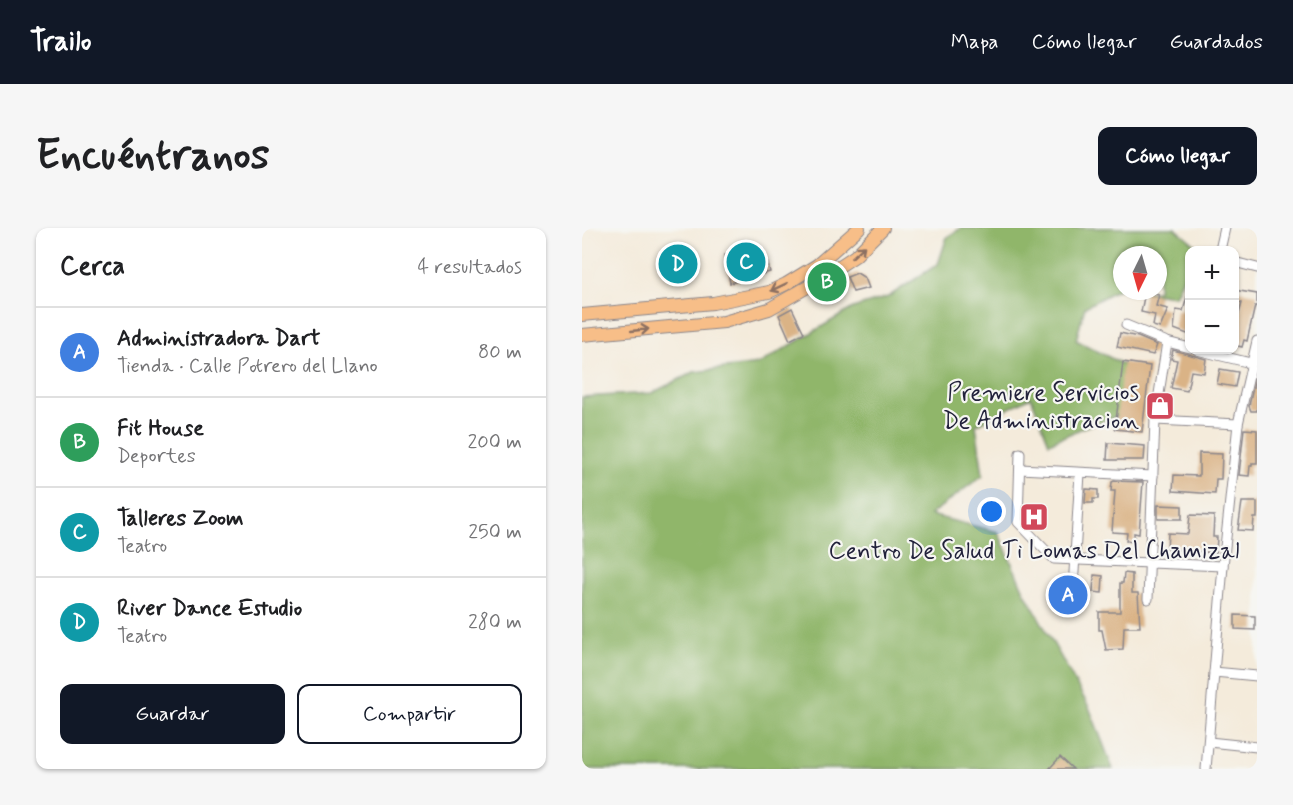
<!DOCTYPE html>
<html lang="es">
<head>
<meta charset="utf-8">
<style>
  body { margin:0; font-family:Mynerve,sans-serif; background:#f6f6f6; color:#202124 }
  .controls { position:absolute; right:18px; top:18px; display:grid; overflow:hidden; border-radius:12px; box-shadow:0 2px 4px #0004 }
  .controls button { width:54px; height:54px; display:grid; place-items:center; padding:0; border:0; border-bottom:2px solid #e0e0e0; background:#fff; color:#202124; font:30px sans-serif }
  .compass { position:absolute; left:531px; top:18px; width:54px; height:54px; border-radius:50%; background:#fff; box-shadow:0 2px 4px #0004; rotate:185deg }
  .you { position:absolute; left:410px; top:284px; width:21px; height:21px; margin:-15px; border:4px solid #fff; border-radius:50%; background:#1a73e8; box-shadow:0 0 0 9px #1a73e833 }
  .badge { display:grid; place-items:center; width:39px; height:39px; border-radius:50%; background:#111827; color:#fff; font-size:20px; font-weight:700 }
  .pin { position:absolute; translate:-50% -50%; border:3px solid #fff; box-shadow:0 2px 6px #0006 }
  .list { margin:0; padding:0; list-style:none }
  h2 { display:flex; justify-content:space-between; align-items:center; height:78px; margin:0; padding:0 24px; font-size:26px }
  h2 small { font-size:20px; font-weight:400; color:#757577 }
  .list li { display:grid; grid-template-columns:39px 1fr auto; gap:18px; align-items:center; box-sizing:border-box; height:90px; padding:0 24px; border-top:2px solid #e0e0e0 }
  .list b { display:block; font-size:22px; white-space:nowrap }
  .list p { margin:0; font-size:20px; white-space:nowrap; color:#757577 }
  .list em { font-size:20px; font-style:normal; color:#757577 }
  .actions { display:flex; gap:12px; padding:18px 24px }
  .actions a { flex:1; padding:14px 0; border:2px solid #111827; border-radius:12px; text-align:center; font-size:21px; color:#111827 }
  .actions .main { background:#111827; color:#fff }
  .map { position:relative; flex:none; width:675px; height:541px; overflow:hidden; border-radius:12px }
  header { display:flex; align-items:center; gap:36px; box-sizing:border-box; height:84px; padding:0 30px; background:#111827; color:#fff }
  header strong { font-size:28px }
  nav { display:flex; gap:33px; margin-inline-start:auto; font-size:21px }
  .intro { display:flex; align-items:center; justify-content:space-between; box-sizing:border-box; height:144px; padding:0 36px }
  h1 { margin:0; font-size:42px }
  .button { padding:15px 27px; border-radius:12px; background:#111827; color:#fff; font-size:21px; font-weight:700 }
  main { display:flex; gap:36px; padding:0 36px }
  aside { flex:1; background:#fff; border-radius:12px; box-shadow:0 2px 4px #0004 }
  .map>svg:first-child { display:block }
  .forest { fill:#90b66b; stroke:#596c53; stroke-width:1.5 }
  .building { fill:#dab386 }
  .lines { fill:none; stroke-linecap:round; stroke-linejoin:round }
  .minor-casing { stroke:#8b868b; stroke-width:11 }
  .major-casing { stroke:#8b868b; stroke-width:14 }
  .minor { stroke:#fff; stroke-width:9 }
  .major { stroke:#f7be88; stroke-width:12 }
  .oneway { stroke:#8c7062 }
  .labels { text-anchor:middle; stroke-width:4.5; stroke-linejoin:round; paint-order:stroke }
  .poi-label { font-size:24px; fill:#22223b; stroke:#f6f6f2; text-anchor:end }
</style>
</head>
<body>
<header>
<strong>Trailo</strong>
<nav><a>Mapa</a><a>Cómo llegar</a><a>Guardados</a></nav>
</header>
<div class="intro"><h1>Encuéntranos</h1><a class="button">Cómo llegar</a></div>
<main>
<aside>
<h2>Cerca<small>4 resultados</small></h2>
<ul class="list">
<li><span class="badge" style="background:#3f7fe0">A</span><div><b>Administradora Dart</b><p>Tienda · Calle Potrero del Llano</p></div><em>80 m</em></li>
<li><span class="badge" style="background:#2e9e5b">B</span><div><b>Fit House</b><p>Deportes</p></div><em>200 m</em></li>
<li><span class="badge" style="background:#0f9aa8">C</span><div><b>Talleres Zoom</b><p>Teatro</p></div><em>250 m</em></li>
<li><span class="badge" style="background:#0f9aa8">D</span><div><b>River Dance Estudio</b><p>Teatro</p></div><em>280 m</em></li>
</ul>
<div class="actions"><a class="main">Guardar</a><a>Compartir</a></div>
</aside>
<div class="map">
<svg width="675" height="541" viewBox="0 0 675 541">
  <rect width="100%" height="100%" fill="#f6f6f2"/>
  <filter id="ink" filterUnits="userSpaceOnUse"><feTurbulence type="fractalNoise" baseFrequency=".0167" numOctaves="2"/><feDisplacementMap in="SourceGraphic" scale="12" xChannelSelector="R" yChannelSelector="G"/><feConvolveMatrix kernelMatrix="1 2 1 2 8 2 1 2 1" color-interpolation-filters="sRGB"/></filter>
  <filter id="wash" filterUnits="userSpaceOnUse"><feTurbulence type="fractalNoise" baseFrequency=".008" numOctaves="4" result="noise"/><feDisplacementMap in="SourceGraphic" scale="24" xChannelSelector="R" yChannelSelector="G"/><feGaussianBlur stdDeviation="1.35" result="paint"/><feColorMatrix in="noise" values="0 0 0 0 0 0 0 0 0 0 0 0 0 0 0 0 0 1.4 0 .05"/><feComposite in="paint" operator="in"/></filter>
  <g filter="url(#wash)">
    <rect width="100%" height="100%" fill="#f4ebdb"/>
    <path class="forest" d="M379 0H593L616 19 615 22H608L607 37 593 68 553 63H576V27H540V61H536L503 79 494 112 550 141 551 183 503 199 467 215 449 169 394 197 401 247 348 287 416 304 442 363 507 479 531 541H0V169L70 165 112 144 177 136 271 80 306 69 356 36 365 9Z"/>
    <g id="blocks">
      <g class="building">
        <path d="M166 13 170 30 183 26 188 44 148 55 143 27 155 25 154 21 157 16Z"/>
        <path d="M275 45 283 50 287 60 271 64 265 49Z"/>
        <path d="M652 62 675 66V78H673L665 113 662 112 660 119 652 117V104L660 75 652 73Z"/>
        <path d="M563 64 577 67 574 78 586 81 578 100 571 98 573 87 559 84Z"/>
        <path d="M605 69H608V107L592 101 594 82 601 83Z"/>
        <path d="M210 80 222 105 208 112 197 87Z"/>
        <path d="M538 105 556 109 575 117 571 127 535 119Z"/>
        <path d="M591 122 624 131 622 145 609 143 605 163 589 160 595 132 589 131Z"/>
        <path d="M541 134 568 138 560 204 533 201Z"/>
        <path d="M638 141 656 144 653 159 635 156Z"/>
        <path d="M674 146H675V183H669L667 178Z"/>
        <path d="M662 201 675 202V235H670V238H668L667 248 657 247Z"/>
        <path d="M526 215 563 218 562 232H525Z"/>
        <path d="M617 225 640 226 639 251H634L633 266 591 263 592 247 617 248Z"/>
        <path d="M532 253 561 254 557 306 552 305V314L544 313 545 305 530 304 533 263H529L530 254Z"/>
        <path d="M504 261 516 262V271H511V275H503Z"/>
        <path d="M660 274H675V290H672L671 303 656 302Z"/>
        <path d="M576 277 600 278V291H576Z"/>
        <path d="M608 287 632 288 631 309H635L634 325 585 321 586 305 606 306Z"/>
        <path d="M542 345 550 346V365H556L558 399H542L541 421 524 422 520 402H517V384H538V355H541Z"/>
        <path d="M512 347 521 348 520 365 511 364Z"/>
        <path d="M653 387 673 388V402L653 401Z"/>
        <path d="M478 529 491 541H467Z"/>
      </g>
    </g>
  </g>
  <g filter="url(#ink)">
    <use href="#blocks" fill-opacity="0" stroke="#8b868b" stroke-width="1.5"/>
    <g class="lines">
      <g class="minor-casing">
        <g id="minor">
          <path d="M638 22 643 0"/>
          <path d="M652 34 675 40"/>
          <path d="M544 97 585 114 608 120"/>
          <path d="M615 122 669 135"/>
          <path d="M573 192 656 196"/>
          <path d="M438 225 436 294 472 331 641 338"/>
          <path d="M438 241 571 248"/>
          <path d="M566 371 573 192 585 114"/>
          <path d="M490 377 498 245"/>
          <path d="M632 444 675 448"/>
          <path d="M627 514 675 519"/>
          <path d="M624 541 641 338 656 196 675 113"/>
        </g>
      </g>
      <g class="major-casing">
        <g id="major">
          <path d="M0 87 131 75 187 64 204 56 235 37 277 0"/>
          <path d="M0 107 142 94 187 81 229 57 273 28 301 0"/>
        </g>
      </g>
      <use href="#minor" class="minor"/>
      <use href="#major" class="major"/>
    </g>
    <defs><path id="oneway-shaft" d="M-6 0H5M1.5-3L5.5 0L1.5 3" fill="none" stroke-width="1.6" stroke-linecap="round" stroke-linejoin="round" transform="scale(1.5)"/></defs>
    <g class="oneway">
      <use href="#oneway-shaft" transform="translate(276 24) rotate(-42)"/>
      <use href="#oneway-shaft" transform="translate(197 59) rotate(155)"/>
      <use href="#oneway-shaft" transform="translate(58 102) rotate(-6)"/>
    </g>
  </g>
  <defs>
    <g id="shop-square" transform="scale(1.5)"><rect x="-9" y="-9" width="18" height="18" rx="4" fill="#d1495b" stroke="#f6f6f2"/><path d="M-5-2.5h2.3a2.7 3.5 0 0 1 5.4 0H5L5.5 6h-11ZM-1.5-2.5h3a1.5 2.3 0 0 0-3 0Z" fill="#fff"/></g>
    <g id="hospital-square" transform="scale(1.5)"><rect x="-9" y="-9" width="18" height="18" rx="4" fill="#d1495b" stroke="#f6f6f2"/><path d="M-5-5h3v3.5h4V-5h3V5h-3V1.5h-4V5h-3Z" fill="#fff"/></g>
  </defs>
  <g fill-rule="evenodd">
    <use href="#shop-square" x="578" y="178"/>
    <use href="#hospital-square" x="452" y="289"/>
  </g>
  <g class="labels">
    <g class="poi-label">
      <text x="557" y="172">Premiere Servicios<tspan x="557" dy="28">De Administracion</tspan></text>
      <text x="452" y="330" text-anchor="middle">Centro De Salud Ti Lomas Del Chamizal</text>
    </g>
  </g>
</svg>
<div class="controls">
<button>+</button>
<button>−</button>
</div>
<svg class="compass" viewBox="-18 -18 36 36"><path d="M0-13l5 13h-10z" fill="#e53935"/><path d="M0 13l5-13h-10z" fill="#757577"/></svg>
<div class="you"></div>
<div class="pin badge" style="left:486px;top:367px;background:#3f7fe0">A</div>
<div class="pin badge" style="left:245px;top:54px;background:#2e9e5b">B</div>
<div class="pin badge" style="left:164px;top:34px;background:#0f9aa8">C</div>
<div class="pin badge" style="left:96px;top:36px;background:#0f9aa8">D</div>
</div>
</main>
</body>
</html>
